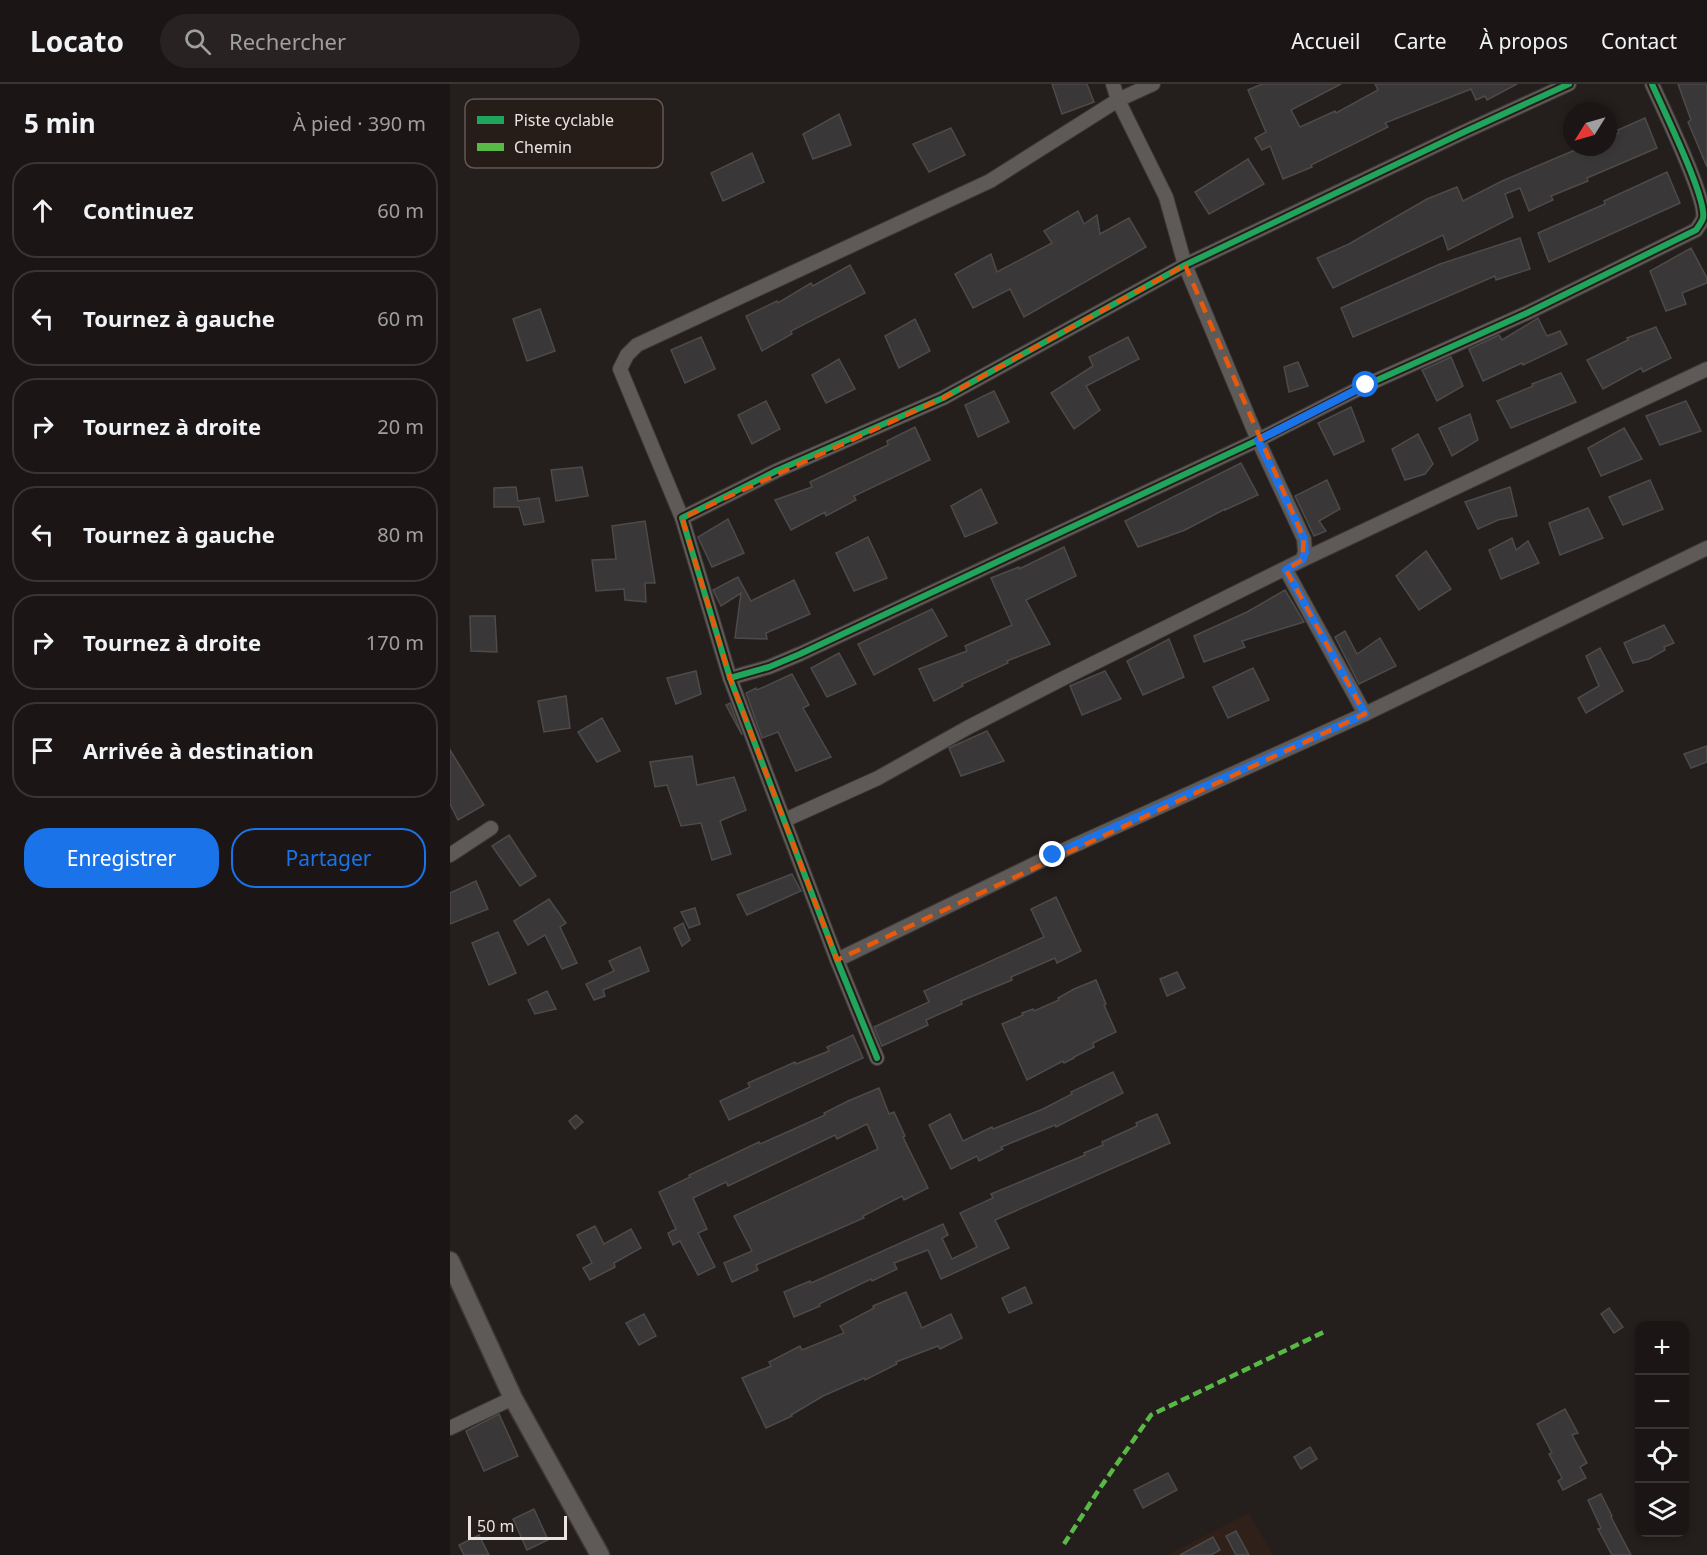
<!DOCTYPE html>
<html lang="fr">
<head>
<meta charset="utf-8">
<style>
  body { margin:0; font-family:"Noto Sans",sans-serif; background:#282322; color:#f1f3f6 }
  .controls { position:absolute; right:18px; bottom:18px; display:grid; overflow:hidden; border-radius:12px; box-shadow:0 3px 9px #0003 }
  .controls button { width:54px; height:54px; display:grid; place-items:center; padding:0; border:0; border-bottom:2px solid #393534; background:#1b1615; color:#f1f3f6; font:30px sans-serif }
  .compass { position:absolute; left:1113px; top:18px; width:54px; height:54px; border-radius:50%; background:#1b1615; box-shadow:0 3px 9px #0003; rotate:233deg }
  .scale { position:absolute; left:18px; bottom:15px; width:99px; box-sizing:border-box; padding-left:6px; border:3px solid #eae3df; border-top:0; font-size:16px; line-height:21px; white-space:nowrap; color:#eae3df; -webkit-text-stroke:4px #271d18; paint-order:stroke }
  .stop { position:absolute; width:18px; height:18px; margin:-14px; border:4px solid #1a73e8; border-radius:50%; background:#fff }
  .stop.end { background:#1a73e8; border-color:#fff; box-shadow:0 2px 6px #0008 }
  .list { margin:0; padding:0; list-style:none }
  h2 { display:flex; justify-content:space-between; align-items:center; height:78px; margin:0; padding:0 24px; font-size:26px }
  h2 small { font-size:20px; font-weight:400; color:#a09fa0 }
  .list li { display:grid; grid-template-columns:39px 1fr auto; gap:18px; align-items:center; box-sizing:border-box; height:96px; margin:0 12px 12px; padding:0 12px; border:2px solid #393534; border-radius:24px }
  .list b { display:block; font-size:22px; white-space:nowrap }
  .list em { font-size:20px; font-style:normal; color:#a09fa0 }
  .actions { display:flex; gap:12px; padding:18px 24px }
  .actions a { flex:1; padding:14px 0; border:2px solid #1a73e8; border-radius:24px; text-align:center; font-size:21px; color:#1a73e8 }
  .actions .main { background:#1a73e8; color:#fff }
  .icon { flex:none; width:33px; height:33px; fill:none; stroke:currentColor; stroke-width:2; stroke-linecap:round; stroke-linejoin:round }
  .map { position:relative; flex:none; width:1257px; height:1471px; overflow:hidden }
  header { display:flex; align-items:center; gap:36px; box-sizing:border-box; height:84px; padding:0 30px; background:#1b1615; border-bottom:2px solid #393534 }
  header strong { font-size:28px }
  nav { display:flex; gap:33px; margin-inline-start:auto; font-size:21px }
  .search { width:420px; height:54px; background:#282322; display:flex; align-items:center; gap:15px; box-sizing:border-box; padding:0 21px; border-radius:33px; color:#a09fa0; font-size:22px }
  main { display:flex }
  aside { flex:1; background:#1b1615 }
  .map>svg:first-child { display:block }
  .built { fill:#2f2119 }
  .building { fill:#3a3738; stroke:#4d4a4a; stroke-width:1.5 }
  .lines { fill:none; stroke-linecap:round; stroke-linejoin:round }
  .minor-casing { stroke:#3d3836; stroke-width:16 }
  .tertiary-casing { stroke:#3d3836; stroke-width:21 }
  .minor { stroke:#5e5a58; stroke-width:14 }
  .tertiary { stroke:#5e5a58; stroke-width:18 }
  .quiet { stroke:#58b947; stroke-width:4.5; stroke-dasharray:9 4.5; stroke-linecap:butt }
  .cycleway-casing { stroke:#271d18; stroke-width:10 }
  .cycleway { stroke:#20a55d; stroke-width:6 }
  .route { stroke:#1a73e8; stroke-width:8 }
  .marked { fill:none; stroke:#e8590c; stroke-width:4.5; stroke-dasharray:12 8; stroke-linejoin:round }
  .key { fill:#271d18; stroke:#625854; stroke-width:1.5 }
  .key-label { font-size:16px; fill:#eae3df }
</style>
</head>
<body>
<header>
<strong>Locato</strong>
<div class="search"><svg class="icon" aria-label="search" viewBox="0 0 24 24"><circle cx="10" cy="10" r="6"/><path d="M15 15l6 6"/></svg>Rechercher</div>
<nav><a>Accueil</a><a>Carte</a><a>À propos</a><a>Contact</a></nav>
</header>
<main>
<aside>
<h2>5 min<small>À pied · 390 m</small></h2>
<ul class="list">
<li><svg class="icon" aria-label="ahead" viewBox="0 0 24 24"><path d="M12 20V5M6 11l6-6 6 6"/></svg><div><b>Continuez</b></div><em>60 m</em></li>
<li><svg class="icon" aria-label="left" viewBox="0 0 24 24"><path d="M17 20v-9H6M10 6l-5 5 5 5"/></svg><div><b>Tournez à gauche</b></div><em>60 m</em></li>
<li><svg class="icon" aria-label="right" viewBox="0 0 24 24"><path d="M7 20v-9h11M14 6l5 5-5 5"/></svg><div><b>Tournez à droite</b></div><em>20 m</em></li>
<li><svg class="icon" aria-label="left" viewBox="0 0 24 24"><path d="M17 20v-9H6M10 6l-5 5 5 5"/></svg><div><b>Tournez à gauche</b></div><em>80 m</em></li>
<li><svg class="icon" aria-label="right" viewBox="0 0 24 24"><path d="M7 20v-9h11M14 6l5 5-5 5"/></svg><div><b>Tournez à droite</b></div><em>170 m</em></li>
<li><svg class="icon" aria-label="arrive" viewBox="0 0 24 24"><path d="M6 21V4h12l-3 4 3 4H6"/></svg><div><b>Arrivée à destination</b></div></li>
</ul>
<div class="actions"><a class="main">Enregistrer</a><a>Partager</a></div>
</aside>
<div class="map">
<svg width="1257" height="1471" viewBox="0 0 1257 1471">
  <rect width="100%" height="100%" fill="#241e1c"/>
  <path class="built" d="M799 1429 823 1471H717Z"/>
  <g class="building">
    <path d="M602 0H637L644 18 612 30Z"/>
    <path d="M812 0H891L841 26 850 43 885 27 886 29 928 6 925 0H1067L1037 16 1035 12 1026 16 1021 5 935 39 938 43 861 81 862 83 833 95 820 62 812 66 805 54 816 48 798 6Z"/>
    <path d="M1228 0H1257V83L1238 38 1241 36Z"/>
    <path d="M389 30 401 61 363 75 353 50Z"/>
    <path d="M1195 34 1207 64 1137 94 1138 97 1101 112 1103 116 1079 127 1070 104 1055 110 1063 133 998 166 993 151 883 204 867 174 899 160 977 115 1007 103 1013 117 1052 97 1125 66 1134 63H1158V53L1169 49 1168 46Z"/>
    <path d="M501 44 515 71 479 88 463 60Z"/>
    <path d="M302 69 314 98 273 117 261 89Z"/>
    <path d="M798 75 814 100 759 130 745 108Z"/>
    <path d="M1217 88 1230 119 1099 178 1088 149 1155 120 1154 117Z"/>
    <path d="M628 127 634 140 647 131 650 150 679 134 696 163 574 233 560 205 523 224 505 190 541 170 547 188 602 159 594 147Z"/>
    <path d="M1070 154 1080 185 1046 196 1045 192 903 253 891 224 990 180Z"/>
    <path d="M1241 164 1257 194V199L1232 209 1236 220 1216 227 1200 187Z"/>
    <path d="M400 181 415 209 341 247 342 250 312 267 296 232 327 217 328 219 361 199 363 202Z"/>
    <path d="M90 225 105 267 77 277 63 235Z"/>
    <path d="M1088 234 1097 252 1110 247 1117 260 1073 281 1072 279 1033 297 1019 265 1049 251 1052 256Z"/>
    <path d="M465 235 480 267 449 284 435 252Z"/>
    <path d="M1206 243 1221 274 1193 288 1191 284 1153 305 1137 276 1178 256 1177 254Z"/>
    <path d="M251 253 265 285 235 299 221 266Z"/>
    <path d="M678 253 689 275 636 302 650 326 624 345 601 309 643 282 639 273Z"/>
    <path d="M1001 273 1013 302 987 317 972 286Z"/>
    <path d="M389 275 405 305 376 319 362 291Z"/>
    <path d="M848 278 858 302 839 308 834 283Z"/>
    <path d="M1111 289 1126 318 1061 344 1047 317 1083 302 1082 300Z"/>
    <path d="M544 307 559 338 528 353 515 321Z"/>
    <path d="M316 317 330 345 302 360 288 331Z"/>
    <path d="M1236 317 1251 347 1210 361 1196 332Z"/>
    <path d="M901 323 914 357 884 371 868 339Z"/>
    <path d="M1020 330 1028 356 1002 372 989 344Z"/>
    <path d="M465 343 480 376 404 412 406 416 376 432 375 428 341 446 325 416 362 403 360 398 438 361 437 357Z"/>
    <path d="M1174 344 1192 375 1151 392 1138 364Z"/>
    <path d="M968 350 983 380 975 390 955 396 942 365Z"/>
    <path d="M791 379 808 411 775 426V425L735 446 688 463 675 437Z"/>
    <path d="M132 383 138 412 106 417 101 386Z"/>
    <path d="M877 396 890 425 869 437 876 447 864 452 845 412Z"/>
    <path d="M1200 396 1213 425 1173 441 1159 413Z"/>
    <path d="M66 403 68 417 89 414 94 438 74 441 69 423H44V404Z"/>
    <path d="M1060 403 1067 432 1048 436 1028 445 1015 418Z"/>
    <path d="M531 405 547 439 515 453 501 422Z"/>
    <path d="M1138 424 1153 454 1110 471 1099 439Z"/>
    <path d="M278 435 294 469 262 483 248 453Z"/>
    <path d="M195 437 205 499H195L196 518 175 516 174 505 146 507 142 476 166 475 162 442Z"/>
    <path d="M418 453 437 494 404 507 386 469Z"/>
    <path d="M1062 454 1066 466 1078 457 1089 479 1051 495 1039 466Z"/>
    <path d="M614 463 626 492 576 516 600 560 557 577 558 579 512 600 513 602 484 617 469 585 517 567 515 562 562 541 541 494 569 483V485Z"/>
    <path d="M976 467 1001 505 969 526 946 492Z"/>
    <path d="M288 493 301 517 344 496 360 530 316 549 317 555 285 554 291 509 271 522 263 506Z"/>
    <path d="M835 506 854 538 792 557 795 563 754 578 744 552 797 528Z"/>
    <path d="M482 525 497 552 424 591 408 560Z"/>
    <path d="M20 532H45L47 568 21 567Z"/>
    <path d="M1214 541 1224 559 1214 563 1215 566 1199 575 1183 579 1174 559Z"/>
    <path d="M895 547 907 570 930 554 946 582 909 600 885 553Z"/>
    <path d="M719 555 734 593 693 611 677 577Z"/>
    <path d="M1150 564 1173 607 1136 629 1128 614 1149 602 1136 572Z"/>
    <path d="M389 569 406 600 377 613 361 584Z"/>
    <path d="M803 584 819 616 778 634 763 603Z"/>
    <path d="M246 587 251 610 226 620 217 594Z"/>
    <path d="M655 587 671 615 632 631 620 602Z"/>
    <path d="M342 590 359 621 353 624 381 673 346 687 328 648 312 654 296 609 306 604 307 606Z"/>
    <path d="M116 612 120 644 94 648 88 617Z"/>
    <path d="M280 619 292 651 276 621Z"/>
    <path d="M152 634 170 667 147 678 128 648Z"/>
    <path d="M537 647 554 677 511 692 499 664Z"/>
    <path d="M1257 662V678L1241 684 1234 670Z"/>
    <path d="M0 666 34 721 8 736 0 720Z"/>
    <path d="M242 672 247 701 284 693 296 726 270 737 281 770 262 776 251 739 231 742 217 701 205 703 200 678Z"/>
    <path d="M59 751 86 792 70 802 42 762Z"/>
    <path d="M342 790 351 807 297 831 287 811Z"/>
    <path d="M26 797 38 825 0 840V809Z"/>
    <path d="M606 813 631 867 607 879 605 874 561 893 562 896 511 917 512 920 476 936 478 941 432 962 424 943 479 918 474 907 594 853 581 825Z"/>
    <path d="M99 815 116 839 110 843 127 879 112 885 95 851 78 861 64 837Z"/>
    <path d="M245 824 250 840 239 844 231 828Z"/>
    <path d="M233 839 240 856 232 862 224 844Z"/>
    <path d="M48 848 66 889 39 901 22 859Z"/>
    <path d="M190 863 199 887 153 906 155 912 144 916 136 900 164 887 159 877Z"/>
    <path d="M727 888 735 904 717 912 710 895Z"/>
    <path d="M646 896 656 920 654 921 666 948 643 959 644 963 624 973V974L614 979 613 977 577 996 552 940 573 931 572 929 583 925 584 927 609 916 608 914 624 905Z"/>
    <path d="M97 907 106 925 85 930 78 916Z"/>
    <path d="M403 951 413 974 279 1036 270 1017 300 1003 298 999 345 978 346 980 379 967 377 963Z"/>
    <path d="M663 988 673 1009 606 1043 605 1041 551 1063 553 1065 529 1077 527 1072 501 1085 479 1041 500 1030 513 1057 542 1043 543 1045 593 1025 622 1010 621 1008Z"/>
    <path d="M429 1004 439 1030 444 1028 455 1052 453 1053 478 1104 454 1116 452 1112 413 1132 414 1134 306 1181 308 1186 282 1198 274 1179 302 1167 284 1132 428 1065 417 1040 387 1055 385 1051 278 1102 276 1098 243 1114 257 1145 248 1149 265 1183 248 1191 230 1157 223 1161 218 1149 226 1145 209 1108 240 1093 239 1091 267 1078 309 1058 310 1060 344 1045 375 1031 374 1029 398 1017Z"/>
    <path d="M707 1030 720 1059 545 1136 559 1164 491 1195 478 1166 444 1179 447 1185 422 1197 421 1195 369 1220 370 1222 344 1233 334 1208 360 1197 361 1199 493 1140 498 1151 492 1154 502 1175 527 1163 510 1129 543 1114 541 1110 635 1071 634 1069 653 1061 652 1058 687 1042 686 1039Z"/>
    <path d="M126 1031 133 1038 125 1045 119 1037Z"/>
    <path d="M145 1142 154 1160 181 1145 191 1164 164 1179 165 1183 140 1196 133 1184 142 1179 127 1151Z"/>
    <path d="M575 1203 582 1219 559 1229 552 1214Z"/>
    <path d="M456 1208 472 1244 501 1230 512 1254 490 1265 488 1262 446 1278 447 1280 415 1296 414 1294 373 1312 341 1331 342 1332 316 1344 292 1294 321 1282 319 1278 350 1262 352 1266 394 1249 390 1242 424 1224 423 1222Z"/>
    <path d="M1159 1224 1173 1243 1164 1249 1151 1230Z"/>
    <path d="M194 1230 206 1252 189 1261 176 1239Z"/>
    <path d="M1115 1325 1128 1349 1122 1351 1137 1379 1130 1383 1136 1394 1113 1406 1108 1397 1112 1394 1099 1370 1102 1369 1087 1340Z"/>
    <path d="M49 1330 68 1372 34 1387 16 1347Z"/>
    <path d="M860 1363 867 1375 851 1385 844 1373Z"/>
    <path d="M718 1389 727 1406 693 1424 684 1406Z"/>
    <path d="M1151 1410 1162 1432 1161 1433 1181 1471H1162L1148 1445 1151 1444 1138 1416Z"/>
    <path d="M84 1425 98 1456 77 1466 63 1435Z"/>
    <path d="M786 1447 799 1471H786L776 1452Z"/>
    <path d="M29 1451 39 1471H14L9 1461Z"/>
    <path d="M763 1453 770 1466 761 1471H730Z"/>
  </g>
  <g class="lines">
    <g class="minor-casing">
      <g id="minor">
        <path d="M232 434 170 285 177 271 187 261 540 97 668 16 663 0"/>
        <path d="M852 476 1257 285"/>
        <path d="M836 486 915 630"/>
        <path d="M280 594 319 583 350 570 808 356 916 301 1077 229 1246 146C1248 143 1252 138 1253 134 1257 114 1212 23 1202 0"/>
        <path d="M335 736 428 694 517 644 610 596 852 476 855 469 854 455 808 356 735 181 716 113 668 16 703 0"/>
        <path d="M0 771 41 744"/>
        <path d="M387 876 603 771 915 630 1257 464"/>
        <path d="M427 974 387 876 280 594 232 434 326 387 493 314 735 181 1014 48 1119 0"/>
        <path d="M0 1344 63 1314"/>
      </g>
    </g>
    <g class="tertiary-casing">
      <path id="tertiary" d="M0 1177 63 1314 150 1471"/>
    </g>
    <use href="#minor" class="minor"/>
    <use href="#tertiary" class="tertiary"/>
    <path class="quiet" d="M614 1460 648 1407 701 1331 876 1247"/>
    <g class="cycleway-casing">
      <g id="cycleway">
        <path d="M280 594 319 583 350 570 808 356 916 301 1077 229 1246 146C1248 143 1252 138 1253 134 1257 114 1212 23 1202 0"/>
        <path d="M427 974 387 876 280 594 232 434 326 387 493 314 735 181 1014 48 1119 0"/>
      </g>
    </g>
    <use href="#cycleway" class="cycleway"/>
  </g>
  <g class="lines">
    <path class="route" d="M603 771 915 630 836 486 852 476 855 469 854 455 808 356 916 301"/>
  </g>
  <path class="marked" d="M735 181 854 455 852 476 836 486 915 630 387 876 280 594 232 434 493 314Z"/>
  <rect x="15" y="15" width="198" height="69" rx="9" class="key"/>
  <rect x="27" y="32" width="27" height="8" fill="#20a55d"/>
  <rect x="27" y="59" width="27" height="8" fill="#58b947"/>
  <g class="key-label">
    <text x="64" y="42">Piste cyclable</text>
    <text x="64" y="69">Chemin</text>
  </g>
</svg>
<div class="controls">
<button>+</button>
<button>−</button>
<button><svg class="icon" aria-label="locate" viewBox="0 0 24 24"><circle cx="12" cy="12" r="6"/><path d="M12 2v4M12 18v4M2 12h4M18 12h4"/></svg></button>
<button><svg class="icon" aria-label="layers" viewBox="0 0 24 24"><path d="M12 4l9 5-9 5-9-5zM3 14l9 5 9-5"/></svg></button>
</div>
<svg class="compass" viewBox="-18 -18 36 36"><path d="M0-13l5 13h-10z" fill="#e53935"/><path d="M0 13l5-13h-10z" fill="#a09fa0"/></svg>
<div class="scale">50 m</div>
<div class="stop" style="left:916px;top:301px"></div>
<div class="stop end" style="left:603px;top:771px"></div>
</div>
</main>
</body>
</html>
